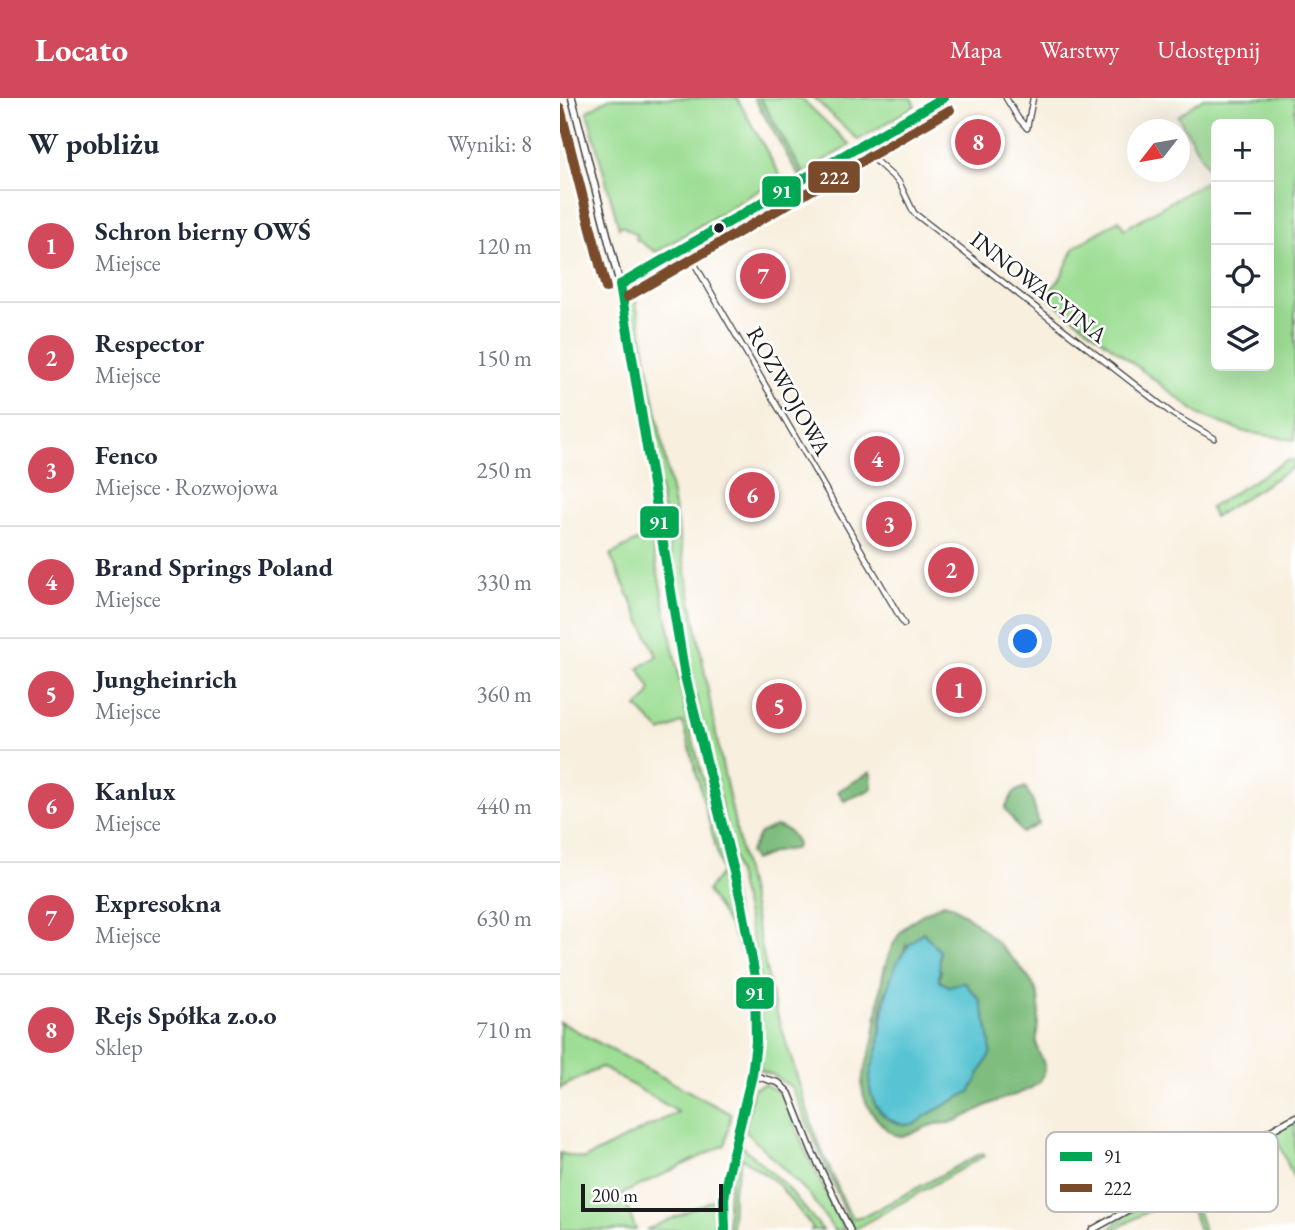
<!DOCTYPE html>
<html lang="pl">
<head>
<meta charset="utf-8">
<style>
  body { margin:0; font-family:"EB Garamond",serif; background:#f2f2f3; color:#1f2937 }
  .controls { position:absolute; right:21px; top:21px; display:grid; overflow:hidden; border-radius:10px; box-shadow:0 7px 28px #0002 }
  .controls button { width:63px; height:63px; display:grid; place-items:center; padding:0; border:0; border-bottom:2px solid #e0e1e3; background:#fff; color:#1f2937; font:35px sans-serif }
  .compass { position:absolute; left:567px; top:21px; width:63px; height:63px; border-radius:50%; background:#fff; box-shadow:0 7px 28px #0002; rotate:239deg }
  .scale { position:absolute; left:21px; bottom:18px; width:142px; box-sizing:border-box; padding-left:7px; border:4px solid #1c1c1c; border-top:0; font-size:19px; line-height:24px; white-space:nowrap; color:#1c1c1c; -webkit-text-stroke:5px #fff; paint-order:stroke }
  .you { position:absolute; left:466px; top:544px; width:24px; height:24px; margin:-18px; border:5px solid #fff; border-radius:50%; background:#1a73e8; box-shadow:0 0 0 10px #1a73e833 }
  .badge { display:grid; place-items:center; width:46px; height:46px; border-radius:50%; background:#d1495b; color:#fff; font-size:23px; font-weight:700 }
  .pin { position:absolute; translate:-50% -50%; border:4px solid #fff; box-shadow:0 2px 7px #0006 }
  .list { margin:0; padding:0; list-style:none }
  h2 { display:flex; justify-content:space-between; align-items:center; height:91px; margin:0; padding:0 28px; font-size:30px }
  h2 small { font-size:23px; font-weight:400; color:#747a83 }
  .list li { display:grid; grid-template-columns:46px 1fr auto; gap:21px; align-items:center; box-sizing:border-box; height:112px; padding:0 28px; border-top:2px solid #e0e1e3 }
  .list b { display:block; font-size:26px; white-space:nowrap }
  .list p { margin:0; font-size:23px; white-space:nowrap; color:#747a83 }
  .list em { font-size:23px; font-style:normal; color:#747a83 }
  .icon { flex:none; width:38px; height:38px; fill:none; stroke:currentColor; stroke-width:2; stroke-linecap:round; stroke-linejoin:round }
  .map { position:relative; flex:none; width:735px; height:1132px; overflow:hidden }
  header { display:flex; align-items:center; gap:42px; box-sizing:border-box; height:98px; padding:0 35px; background:#d1495b; color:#fff }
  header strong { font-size:33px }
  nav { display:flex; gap:38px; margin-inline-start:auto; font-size:24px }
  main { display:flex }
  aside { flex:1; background:#fff }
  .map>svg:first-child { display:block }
  .green { fill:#9dde94; stroke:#5c7d58; stroke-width:2; fill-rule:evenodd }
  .forest { fill:#7ebd7e; stroke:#4d6c4d; stroke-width:2; fill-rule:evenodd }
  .water { fill:#59c4d3; stroke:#3a7078; stroke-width:2 }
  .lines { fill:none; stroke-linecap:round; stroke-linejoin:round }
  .minor-casing { stroke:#3d3c39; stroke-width:7 }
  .tertiary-casing { stroke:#3d3c39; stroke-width:8 }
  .primary-casing { stroke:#3d3c39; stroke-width:9 }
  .minor { stroke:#fff; stroke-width:4.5 }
  .tertiary { stroke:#fff; stroke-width:5 }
  .primary { stroke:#fff; stroke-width:6 }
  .bus-1-casing { stroke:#fff; stroke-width:16 }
  .bus-2-casing { stroke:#fff; stroke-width:16 }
  .bus-1 { stroke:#00a651; stroke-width:10 }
  .bus-2 { stroke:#7a4b2a; stroke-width:10 }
  .bus-dot { fill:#1c1c1c; stroke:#fff; stroke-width:2.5 }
  .labels { text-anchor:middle; stroke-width:5; stroke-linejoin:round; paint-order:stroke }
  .street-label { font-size:23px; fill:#1c1c1c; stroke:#fff }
  .key { fill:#fff; stroke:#bbb; stroke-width:2 }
  .key-label { font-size:19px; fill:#1c1c1c }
  .line-badge { stroke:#fff; stroke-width:2.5 }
  .badge-label { font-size:19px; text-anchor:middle; font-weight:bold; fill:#fff }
</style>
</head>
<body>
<header>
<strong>Locato</strong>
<nav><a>Mapa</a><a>Warstwy</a><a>Udostępnij</a></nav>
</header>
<main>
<aside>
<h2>W pobliżu<small>Wyniki: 8</small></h2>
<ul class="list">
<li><span class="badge">1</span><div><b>Schron bierny OWŚ</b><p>Miejsce</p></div><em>120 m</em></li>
<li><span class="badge">2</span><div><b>Respector</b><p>Miejsce</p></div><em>150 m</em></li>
<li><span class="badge">3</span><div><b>Fenco</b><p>Miejsce · Rozwojowa</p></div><em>250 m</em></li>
<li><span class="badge">4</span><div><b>Brand Springs Poland</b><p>Miejsce</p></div><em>330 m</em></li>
<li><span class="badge">5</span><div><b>Jungheinrich</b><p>Miejsce</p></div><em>360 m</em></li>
<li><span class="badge">6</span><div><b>Kanlux</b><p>Miejsce</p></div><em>440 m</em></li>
<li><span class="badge">7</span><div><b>Expresokna</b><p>Miejsce</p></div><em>630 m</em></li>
<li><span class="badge">8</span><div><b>Rejs Spółka z.o.o</b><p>Sklep</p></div><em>710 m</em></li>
</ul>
</aside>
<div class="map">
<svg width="735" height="1132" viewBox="0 0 735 1132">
  <rect width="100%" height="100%" fill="#fff"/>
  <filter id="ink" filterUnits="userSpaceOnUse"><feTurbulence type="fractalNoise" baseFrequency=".0143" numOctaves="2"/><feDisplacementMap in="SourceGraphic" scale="14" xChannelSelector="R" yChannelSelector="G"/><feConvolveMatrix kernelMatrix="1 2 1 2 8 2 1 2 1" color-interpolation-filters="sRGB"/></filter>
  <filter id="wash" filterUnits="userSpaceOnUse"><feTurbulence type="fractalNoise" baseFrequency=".00686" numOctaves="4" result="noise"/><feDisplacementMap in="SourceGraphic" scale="28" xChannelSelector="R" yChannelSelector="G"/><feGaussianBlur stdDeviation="1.57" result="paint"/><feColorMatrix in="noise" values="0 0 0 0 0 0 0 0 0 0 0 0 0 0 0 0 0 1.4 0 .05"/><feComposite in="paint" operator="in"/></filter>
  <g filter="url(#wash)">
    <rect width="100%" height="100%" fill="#f8efde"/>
    <g class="green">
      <path d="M50 0H177L221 79 96 154 76 141 77 137 61 127 59 130 27 13Z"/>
      <path d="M200 0H241L290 47 243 75Z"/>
      <path d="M254 0H351L355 8 298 42Z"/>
      <path d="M643 0H735V342L685 334 640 317 486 198 500 181 515 149 559 122 564 131 653 79 618 18ZM656 26H709V268H656Z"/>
      <path d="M225 105 235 107 75 198 159 652 213 903 256 1039 287 1111 294 1120 307 1117 422 1055 424 1058 293 1132 232 990 213 977 200 972 201 918 198 865 131 579 66 190 155 140Z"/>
      <path d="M735 362V368L654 419 650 410 725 363Z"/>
      <path d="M90 436 128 624 170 783 182 855 171 831 147 793 162 773 123 624 101 634 77 609 86 601 91 591 79 570 97 558 50 457Z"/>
      <path d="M0 924 171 1016 165 1047 62 1096 76 1132H0V1055L24 1061 118 1014 41 969 0 990Z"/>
      <path d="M204 986 223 997 245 1052 284 1132H274L249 1096 185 1033 193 991Z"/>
      <path d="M735 1022V1083L717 1041 636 1083V1077Z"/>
      <path d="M180 1046 226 1088 263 1132H251L253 1130 217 1085 182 1060 173 1092 172 1132H168C167 1104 169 1072 180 1046Z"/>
      <path d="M621 1088 629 1089 644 1132H639L625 1093 554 1132H549L565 1117Z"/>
      <path d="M155 1101 159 1132H86Z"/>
    </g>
    <g class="forest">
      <path d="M194 0H200L243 75 239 78Z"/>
      <path d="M311 674 312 691 284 703 278 693Z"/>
      <path d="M465 689 472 701 479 726 462 735 445 710 454 694Z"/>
      <path d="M216 728C228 731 233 735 237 747L234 751 214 754 194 762 189 755 200 735Z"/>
      <path d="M384 805C405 809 471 874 477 895 483 914 475 930 477 948 478 959 489 966 483 978 474 995 447 998 432 1005 418 1011 404 1021 389 1025 384 1026 378 1025 373 1027 363 1029 353 1036 343 1038 332 1039 324 1029 317 1021 309 1012 303 1001 302 988 302 973 309 962 312 947 320 911 318 866 340 835 350 821 369 813 384 805ZM347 846 381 872 379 883 389 888 411 992 365 1018 310 979 318 949 323 901Z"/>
    </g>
    <path class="water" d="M363 834 380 853 379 883 389 888 404 884 420 902 428 931 431 954 411 993 365 1018C359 1026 351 1028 341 1026 319 1021 307 999 310 977 312 966 317 956 319 946 325 902 326 863 363 834Z"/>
  </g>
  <g filter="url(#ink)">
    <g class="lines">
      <g class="minor-casing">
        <g id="minor">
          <path d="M446 0 458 20 467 30"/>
          <path d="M467 30 473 0"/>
          <path d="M300 49 339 84 354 115 614 317 654 340"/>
          <path d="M126 151 344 526"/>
          <path d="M60 187 383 0"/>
        </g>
      </g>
      <g class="tertiary-casing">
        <g id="tertiary">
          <path d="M192 977 219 985 229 995 252 1053 290 1132"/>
          <path d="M532 1132 735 1019"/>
        </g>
      </g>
      <g class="primary-casing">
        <path id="primary" d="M12 0 60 187 125 578 181 802 195 879 196 944 192 977 168 1076 164 1101 165 1132"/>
      </g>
      <use href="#minor" class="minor"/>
      <use href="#tertiary" class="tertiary"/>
      <use href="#primary" class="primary"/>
      <g class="bus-1-casing">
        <g id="bus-1">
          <path d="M60 187 125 578 181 802 195 879 196 944 192 977 168 1076 164 1101 165 1132"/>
          <path d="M60 187 383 0"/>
        </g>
      </g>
      <g class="bus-2-casing">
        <g id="bus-2">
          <path d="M0 10 46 190"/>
          <path d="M67 199 390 12"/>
        </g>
      </g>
      <use href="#bus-1" class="bus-1"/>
      <use href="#bus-2" class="bus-2"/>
    </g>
  </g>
  <circle class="bus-dot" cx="159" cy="130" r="6"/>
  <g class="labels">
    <g class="street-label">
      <text transform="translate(479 189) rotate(38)" y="8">INNOWACYJNA</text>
      <text transform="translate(229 293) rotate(60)" y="8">ROZWOJOWA</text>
    </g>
  </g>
  <rect x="486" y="1034" width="232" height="80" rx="10" class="key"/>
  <rect x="500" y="1054" width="32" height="9" fill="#00a651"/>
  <rect x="500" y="1086" width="32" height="8" fill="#7a4b2a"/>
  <g class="key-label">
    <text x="544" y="1065">91</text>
    <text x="544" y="1097">222</text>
  </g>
  <g class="line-badge">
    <rect x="247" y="62" width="54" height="34" rx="7" fill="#7a4b2a"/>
    <rect x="201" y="77" width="41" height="33" rx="7" fill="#00a651"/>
    <rect x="79" y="407" width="41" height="34" rx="7" fill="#00a651"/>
    <rect x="175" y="878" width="40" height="34" rx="7" fill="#00a651"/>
  </g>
  <g class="badge-label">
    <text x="274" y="86">222</text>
    <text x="222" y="100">91</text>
    <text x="99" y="431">91</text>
    <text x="195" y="902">91</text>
  </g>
</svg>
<div class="controls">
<button>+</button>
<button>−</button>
<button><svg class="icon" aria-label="locate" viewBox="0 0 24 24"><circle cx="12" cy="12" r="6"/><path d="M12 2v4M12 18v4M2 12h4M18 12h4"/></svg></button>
<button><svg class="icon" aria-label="layers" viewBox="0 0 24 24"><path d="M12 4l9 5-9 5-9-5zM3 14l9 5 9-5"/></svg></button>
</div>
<svg class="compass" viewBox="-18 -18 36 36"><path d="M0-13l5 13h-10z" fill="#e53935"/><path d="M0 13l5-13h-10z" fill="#747a83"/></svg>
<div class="scale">200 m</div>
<div class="you"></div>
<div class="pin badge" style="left:399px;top:592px">1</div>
<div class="pin badge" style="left:391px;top:472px">2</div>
<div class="pin badge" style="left:329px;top:426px">3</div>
<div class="pin badge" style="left:317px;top:361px">4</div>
<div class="pin badge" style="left:219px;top:608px">5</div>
<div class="pin badge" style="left:192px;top:397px">6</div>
<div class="pin badge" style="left:203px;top:178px">7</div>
<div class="pin badge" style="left:418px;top:44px">8</div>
</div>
</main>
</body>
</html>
